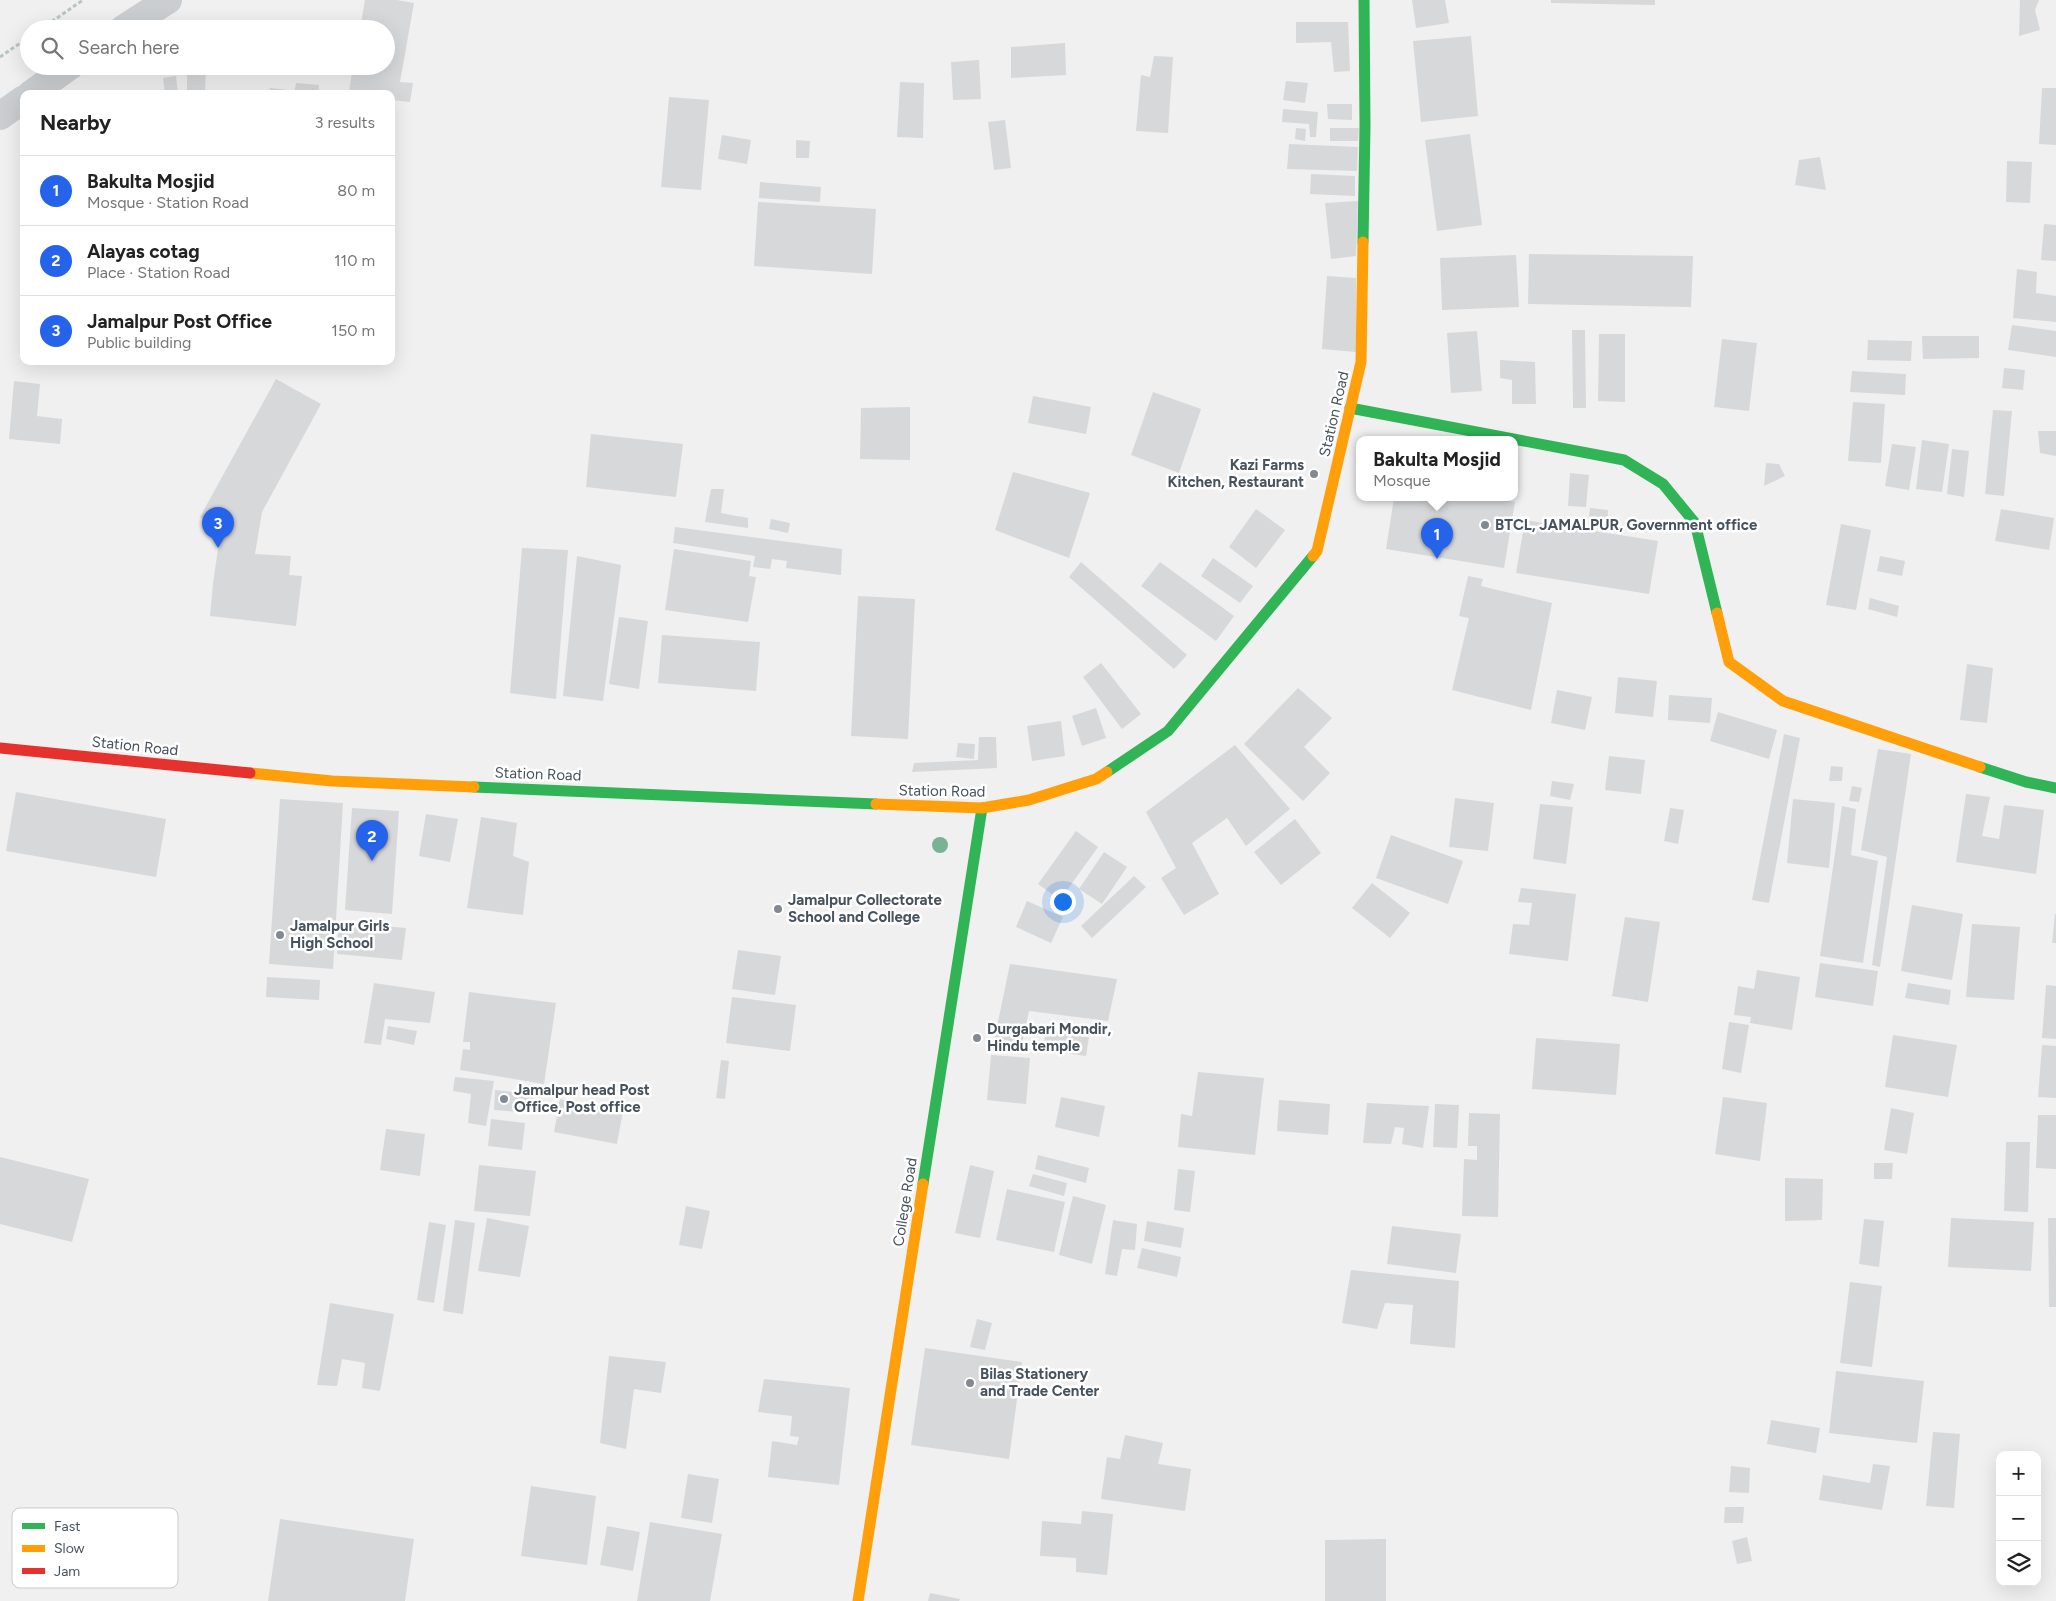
<!DOCTYPE html>
<html lang="en">
<head>
<meta charset="utf-8">
<style>
  body { margin:0; font-family:Figtree,sans-serif; background:#f2f2f2; color:#222 }
  .controls { position:absolute; right:15px; bottom:15px; display:grid; overflow:hidden; border-radius:10px; box-shadow:0 5px 20px #0002 }
  .controls button { width:45px; height:45px; display:grid; place-items:center; padding:0; border:0; border-bottom:1px solid #e0e0e0; background:#fff; color:#222; font:25px sans-serif }
  .you { position:absolute; left:1062px; top:901px; width:18px; height:18px; margin:-12px; border:4px solid #fff; border-radius:50%; background:#1a73e8; box-shadow:0 0 0 8px #1a73e833 }
  .badge { display:grid; place-items:center; width:32px; height:32px; border-radius:50%; background:#2563eb; color:#fff; font-size:16px; font-weight:700 }
  .pin { position:absolute; translate:-50% -41px; filter:drop-shadow(0 1px 2px #0008) }
  .pin::after { content:''; position:absolute; top:26px; width:18px; height:15px; background:inherit; clip-path:polygon(0 0,100% 0,50% 100%) }
  .popup { position:absolute; left:1356px; top:436px; width:162px; height:65px; box-sizing:border-box; display:grid; place-content:center; border-radius:10px; background:#fff; filter:drop-shadow(0 1px 4px #0005); font-size:16px; white-space:nowrap; color:#767676 }
  .popup b { font-size:19px; color:#222 }
  .popup::after { content:''; position:absolute; left:50%; top:100%; margin-left:-10px; border:10px solid transparent; border-top-color:#fff }
  .list { margin:0; padding:0; list-style:none }
  h2 { display:flex; justify-content:space-between; align-items:center; height:65px; margin:0; padding:0 20px; font-size:21px }
  h2 small { font-size:16px; font-weight:400; color:#767676 }
  .list li { display:grid; grid-template-columns:32px 1fr auto; gap:15px; align-items:center; box-sizing:border-box; height:70px; padding:0 20px; border-top:1px solid #e0e0e0 }
  .list b { display:block; font-size:19px; white-space:nowrap }
  .list p { margin:0; font-size:16px; white-space:nowrap; color:#767676 }
  .list em { font-size:16px; font-style:normal; color:#767676 }
  .icon { flex:none; width:28px; height:28px; fill:none; stroke:currentColor; stroke-width:2; stroke-linecap:round; stroke-linejoin:round }
  .map { position:relative; flex:none; width:2056px; height:1601px; overflow:hidden }
  .search { position:absolute; background:#fff; box-shadow:0 5px 20px #0002; left:20px; top:20px; width:375px; height:55px; display:flex; align-items:center; gap:12px; box-sizing:border-box; padding:0 18px; border-radius:28px; color:#767676; font-size:19px }
  .panel { position:absolute; background:#fff; box-shadow:0 5px 20px #0002; left:20px; top:90px; width:375px; height:275px; border-radius:10px }
  .map>svg:first-child { display:block }
  .building { fill:#d7d8da }
  .lines { fill:none; stroke-linecap:round; stroke-linejoin:round }
  .path { stroke:#b9c5c0; stroke-width:3; stroke-dasharray:4 2.5; stroke-linecap:butt }
  .street { stroke:#cbced1; stroke-width:28 }
  .fast { stroke:#30b455; stroke-width:11 }
  .slow { stroke:#ff9f0a; stroke-width:11 }
  .jam { stroke:#e5322d; stroke-width:11 }
  .tree { fill:#77b394 }
  .poi-dot { fill:#828990; stroke:#fff; stroke-width:2 }
  .labels { text-anchor:middle; stroke-width:5; stroke-linejoin:round; paint-order:stroke }
  .street-label { font-size:15px; fill:#46525d; stroke:#fff }
  .poi-label { font-size:15px; font-weight:bold; fill:#46525d; stroke:#fff; text-anchor:start }
  .key { fill:#fff; stroke:#c8cbce; stroke-width:1 }
  .key-label { font-size:14px; fill:#46525d }
</style>
</head>
<body>
<div class="map">
<svg width="2056" height="1601" viewBox="0 0 2056 1601">
  <rect width="100%" height="100%" fill="#f0f0f0"/>
  <g class="building">
    <path d="M365 0H397L414 3 400 82 413 83 410 102 391 100V94L349 92 353 66H386V29H360Z"/>
    <path d="M1412 0H1445L1449 23 1416 28Z"/>
    <path d="M1551 0H1655V5L1551 3Z"/>
    <path d="M2020 0H2039L2035 10 2040 30 2019 36Z"/>
    <path d="M1296 22H1348L1350 71 1334 72 1331 42 1296 43Z"/>
    <path d="M1471 36 1478 116 1421 122 1413 41Z"/>
    <path d="M1065 43 1066 75 1011 78V47Z"/>
    <path d="M1154 56 1173 57 1168 133 1136 131 1141 75 1150 77Z"/>
    <path d="M979 60 981 99 953 100 951 62Z"/>
    <path d="M187 66H206L205 94H187Z"/>
    <path d="M176 76 178 94H165L163 78Z"/>
    <path d="M1286 81 1308 83 1305 103 1283 100Z"/>
    <path d="M900 82 924 83 923 138 897 137Z"/>
    <path d="M296 83 319 85 318 94H294Z"/>
    <path d="M270 88 288 90 287 94H269Z"/>
    <path d="M2042 88H2056V145L2039 144Z"/>
    <path d="M669 97 709 100 701 190 661 187Z"/>
    <path d="M1327 104H1352V120L1328 119Z"/>
    <path d="M1283 109 1318 112 1316 137H1310L1309 124 1282 122Z"/>
    <path d="M1005 120 1011 168 994 170 988 122Z"/>
    <path d="M1296 128 1306 129 1305 141 1295 139Z"/>
    <path d="M1330 128H1359L1358 141H1330Z"/>
    <path d="M1470 134 1482 225 1437 231 1425 140Z"/>
    <path d="M722 135 751 140 747 164 718 159Z"/>
    <path d="M796 140 810 141 809 158H796Z"/>
    <path d="M1289 144 1358 147 1357 171 1287 169Z"/>
    <path d="M1820 157 1826 190 1795 185 1799 160Z"/>
    <path d="M2007 161 2032 162 2030 203 2006 202Z"/>
    <path d="M1311 174 1355 176V196L1310 194Z"/>
    <path d="M760 182 821 187 820 202 759 198Z"/>
    <path d="M1358 201 1356 256 1331 259 1325 203Z"/>
    <path d="M758 202 876 209 872 274 754 266Z"/>
    <path d="M2044 224 2056 225V261L2041 260Z"/>
    <path d="M1529 254 1693 256 1691 307 1528 304Z"/>
    <path d="M1516 255 1519 307 1442 310 1440 258Z"/>
    <path d="M2017 269 2037 272 2036 293 2056 296V322L2013 318Z"/>
    <path d="M1327 276 1356 278V352L1322 349Z"/>
    <path d="M2012 325 2056 331V357L2008 350Z"/>
    <path d="M1572 330H1585L1586 408H1573Z"/>
    <path d="M1477 331 1482 391 1451 393 1447 333Z"/>
    <path d="M1599 334H1625V402L1598 401Z"/>
    <path d="M1922 336H1979V358L1923 359Z"/>
    <path d="M1722 339 1757 343 1749 411 1714 407Z"/>
    <path d="M1868 340 1912 341 1911 361 1867 360Z"/>
    <path d="M1500 360 1535 362 1536 404H1512V380L1500 378Z"/>
    <path d="M2004 368 2025 370 2023 390 2002 388Z"/>
    <path d="M1852 371 1906 374 1905 395 1850 392Z"/>
    <path d="M276 379 321 404 262 512 255 554 291 556 289 575 302 576 296 626 210 616 213 583 221 529 200 517Z"/>
    <path d="M14 381 40 384 37 416 62 419 60 444 9 439Z"/>
    <path d="M1153 392 1201 409 1179 473 1131 455Z"/>
    <path d="M1033 396 1091 407 1086 434 1028 423Z"/>
    <path d="M1853 402 1885 404 1881 463 1848 461Z"/>
    <path d="M910 407V460L860 459 861 408Z"/>
    <path d="M1993 410 2012 411 2004 496 1985 494Z"/>
    <path d="M2038 431H2056V456L2040 453Z"/>
    <path d="M591 434 683 444 676 497 586 487Z"/>
    <path d="M1922 440 1949 444 1942 492 1916 489Z"/>
    <path d="M1892 444 1916 447 1909 490 1885 486Z"/>
    <path d="M1952 449 1969 451 1964 497 1947 494Z"/>
    <path d="M1766 463 1779 464 1785 476 1764 486Z"/>
    <path d="M1013 472 1090 493 1069 558 995 530Z"/>
    <path d="M1570 473 1589 475 1586 507 1568 506Z"/>
    <path d="M711 489H724L721 513 748 518V528L705 522Z"/>
    <path d="M1394 498H1486L1515 502 1504 568 1386 549Z"/>
    <path d="M1590 508 1608 510 1607 527 1588 525Z"/>
    <path d="M1256 509 1285 530 1256 568 1229 547Z"/>
    <path d="M2001 509 2054 518 2049 550 1995 541Z"/>
    <path d="M771 519 790 523 788 533 769 529Z"/>
    <path d="M1525 520 1658 541 1649 594 1516 573Z"/>
    <path d="M1841 524 1871 530 1856 610 1826 605Z"/>
    <path d="M675 527 842 549 841 575 786 568 787 561 772 559 770 569 753 567 755 556 673 543Z"/>
    <path d="M522 548 568 550 556 699 510 693Z"/>
    <path d="M674 549 751 561 749 576 756 577 748 622 665 610Z"/>
    <path d="M577 556 621 565 603 701 563 696Z"/>
    <path d="M1880 556 1905 561 1902 576 1877 571Z"/>
    <path d="M1213 558 1253 586 1240 603 1201 576Z"/>
    <path d="M1081 562 1187 655 1174 669 1069 577Z"/>
    <path d="M1160 562 1234 616 1216 641 1141 586Z"/>
    <path d="M1468 576 1483 579 1481 586 1552 603 1531 710 1452 690 1469 618 1459 616Z"/>
    <path d="M858 596 915 599 908 739 851 736Z"/>
    <path d="M1870 598 1899 606 1897 617 1868 609Z"/>
    <path d="M619 617 648 621 639 689 609 684Z"/>
    <path d="M662 635 760 642 756 691 658 683Z"/>
    <path d="M1101 663 1141 714 1122 729 1083 677Z"/>
    <path d="M1967 664 1993 668 1987 723 1960 720Z"/>
    <path d="M1618 677 1657 681 1653 717 1615 713Z"/>
    <path d="M1298 688 1332 718 1304 747 1330 773 1303 801 1244 744Z"/>
    <path d="M1557 690 1592 697 1585 730 1551 723Z"/>
    <path d="M1669 695 1712 698 1710 723 1668 720Z"/>
    <path d="M1096 708 1106 738 1082 746 1072 716Z"/>
    <path d="M1718 712 1777 730 1769 759 1710 741Z"/>
    <path d="M1061 721 1065 756 1032 761 1027 726Z"/>
    <path d="M1784 734 1800 738 1769 903 1752 900Z"/>
    <path d="M979 737H996L997 768 912 772 914 763 978 760Z"/>
    <path d="M958 743 975 744 974 759 956 757Z"/>
    <path d="M1235 745 1290 809 1246 846 1227 818 1192 843 1219 894 1184 915 1161 878 1176 868 1146 812Z"/>
    <path d="M1878 749 1911 754 1880 967 1872 965 1887 857 1861 850Z"/>
    <path d="M1609 756 1645 760 1641 794 1605 790Z"/>
    <path d="M1831 766 1843 767 1842 781H1829Z"/>
    <path d="M1552 781 1574 784 1570 800 1550 796Z"/>
    <path d="M1852 786 1862 788 1859 802 1849 801Z"/>
    <path d="M16 792 166 819 156 877 6 851Z"/>
    <path d="M1966 794 1990 797 1982 836 1999 839 2004 805 2044 810 2036 874 1956 862Z"/>
    <path d="M1455 798 1494 803 1488 851 1449 847Z"/>
    <path d="M280 799 343 803 333 969 269 964Z"/>
    <path d="M1793 799 1835 803 1829 868 1787 863Z"/>
    <path d="M1540 804 1573 807 1566 864 1533 859Z"/>
    <path d="M1842 806 1856 809 1851 855 1878 861 1863 963 1820 956Z"/>
    <path d="M352 808 399 811 392 914 345 910Z"/>
    <path d="M1670 808 1684 810 1678 844 1664 841Z"/>
    <path d="M426 814 458 819 450 862 419 856Z"/>
    <path d="M481 817 517 823 513 856 529 862 523 915 467 908Z"/>
    <path d="M1295 819 1321 853 1281 885 1254 852Z"/>
    <path d="M1076 831 1098 847 1060 900 1038 884Z"/>
    <path d="M1391 835 1463 861 1448 904 1376 878Z"/>
    <path d="M1104 852 1127 867 1102 904 1079 889Z"/>
    <path d="M1134 876 1146 887 1092 938 1081 926Z"/>
    <path d="M1372 883 1410 913 1390 938 1352 908Z"/>
    <path d="M1521 888 1576 894 1568 961 1509 954 1513 924 1529 925 1532 903 1518 902Z"/>
    <path d="M1027 901 1063 917 1051 943 1016 927Z"/>
    <path d="M1912 905 1963 914 1952 980 1901 971Z"/>
    <path d="M2055 914H2056V943H2052Z"/>
    <path d="M1625 917 1660 922 1648 1002 1612 996Z"/>
    <path d="M338 922 406 928 402 960 337 954Z"/>
    <path d="M1972 924 2020 927 2014 1000 1966 997Z"/>
    <path d="M738 950 781 956 775 995 732 989Z"/>
    <path d="M1820 963 1878 971 1873 1006 1815 997Z"/>
    <path d="M1010 964 1117 979 1108 1021 1029 1011 1021 1049 993 1046Z"/>
    <path d="M1757 970 1800 977 1792 1030 1750 1023 1751 1017 1734 1015 1738 986 1754 989Z"/>
    <path d="M267 977 320 980 319 1000 266 997Z"/>
    <path d="M374 983 435 992 430 1023 385 1019 381 1045 364 1043Z"/>
    <path d="M1908 983 1951 990 1949 1005 1905 998Z"/>
    <path d="M2046 985 2056 986V1039L2042 1038Z"/>
    <path d="M469 992 556 1003 544 1084 460 1070 463 1049 470 1050V1042H463Z"/>
    <path d="M732 997 796 1005 790 1051 726 1043Z"/>
    <path d="M1729 1022 1749 1025 1741 1073 1722 1069Z"/>
    <path d="M388 1026 417 1031 414 1045 386 1039Z"/>
    <path d="M1046 1031 1089 1037 1086 1056 1043 1050Z"/>
    <path d="M1893 1035 1957 1045 1948 1097 1885 1087Z"/>
    <path d="M1536 1038 1620 1044 1616 1095 1532 1089Z"/>
    <path d="M2042 1045 2056 1046V1098L2038 1097Z"/>
    <path d="M991 1055 1030 1058 1026 1104 987 1100Z"/>
    <path d="M721 1060 729 1061 725 1099 716 1098Z"/>
    <path d="M1198 1072 1264 1078 1255 1155 1178 1147 1181 1114 1192 1116Z"/>
    <path d="M455 1077 494 1081 486 1126 468 1123 471 1094 453 1091Z"/>
    <path d="M495 1090 533 1094 531 1113 494 1110Z"/>
    <path d="M1061 1097 1105 1106 1099 1137 1055 1127Z"/>
    <path d="M1723 1097 1767 1103 1760 1161 1715 1154Z"/>
    <path d="M560 1099 623 1111 617 1144 554 1132Z"/>
    <path d="M1279 1100 1330 1104 1328 1135 1277 1131Z"/>
    <path d="M1367 1103 1429 1106 1423 1148 1402 1144 1404 1128 1395 1127 1391 1144 1363 1143Z"/>
    <path d="M1435 1104 1459 1105 1457 1148 1433 1147Z"/>
    <path d="M1891 1108 1914 1113 1907 1154 1884 1150Z"/>
    <path d="M1469 1113 1500 1114 1498 1217 1462 1216 1464 1159 1477 1160V1146H1468Z"/>
    <path d="M2038 1115H2056V1169L2036 1168Z"/>
    <path d="M491 1119 525 1123 522 1150 488 1146Z"/>
    <path d="M386 1129 425 1134 420 1176 380 1170Z"/>
    <path d="M2006 1142H2030L2028 1212 2004 1211Z"/>
    <path d="M1038 1155 1089 1168 1086 1183 1035 1169Z"/>
    <path d="M0 1157 89 1179 72 1242 0 1224Z"/>
    <path d="M1874 1163H1893L1892 1179H1874Z"/>
    <path d="M479 1165 536 1171 530 1216 474 1211Z"/>
    <path d="M970 1165 994 1171 980 1238 955 1233Z"/>
    <path d="M1178 1169 1195 1171 1190 1212 1174 1210Z"/>
    <path d="M1033 1174 1067 1183 1064 1196 1029 1186Z"/>
    <path d="M1785 1178 1823 1179 1822 1220 1785 1221Z"/>
    <path d="M1007 1189 1065 1202 1054 1252 996 1240Z"/>
    <path d="M1073 1196 1106 1205 1092 1264 1059 1255Z"/>
    <path d="M686 1206 710 1211 702 1249 679 1245Z"/>
    <path d="M487 1218 529 1226 520 1277 478 1271Z"/>
    <path d="M1951 1218 2034 1222 2031 1271 1948 1267Z"/>
    <path d="M2048 1218H2056V1307H2049Z"/>
    <path d="M1864 1219 1884 1221 1879 1267 1859 1264Z"/>
    <path d="M455 1220 475 1223 463 1314 443 1311Z"/>
    <path d="M1113 1220 1137 1224 1135 1250 1122 1249 1117 1276 1105 1274Z"/>
    <path d="M1147 1221 1184 1228 1181 1248 1144 1241Z"/>
    <path d="M429 1222 446 1225 434 1303 417 1300Z"/>
    <path d="M1392 1226 1461 1234 1456 1273 1387 1264Z"/>
    <path d="M1142 1248 1181 1257 1177 1277 1137 1268Z"/>
    <path d="M1351 1270 1459 1281 1455 1348 1410 1344 1413 1305 1385 1303 1377 1329 1342 1323Z"/>
    <path d="M1850 1282 1882 1286 1872 1367 1840 1363Z"/>
    <path d="M330 1303 394 1314 380 1391 362 1388 365 1363 342 1359 337 1386 317 1385Z"/>
    <path d="M977 1319 992 1323 985 1350 970 1347Z"/>
    <path d="M925 1348 1022 1362 1009 1459 911 1445Z"/>
    <path d="M609 1356 666 1362 661 1393 634 1389 626 1449 600 1443Z"/>
    <path d="M1836 1371 1924 1381 1917 1443 1829 1433Z"/>
    <path d="M764 1379 850 1388 839 1485 768 1477 772 1441 797 1445 799 1437 790 1436 792 1416 758 1412Z"/>
    <path d="M1771 1420 1820 1428 1816 1453 1767 1444Z"/>
    <path d="M1933 1432 1960 1434 1954 1508 1926 1506Z"/>
    <path d="M1125 1435 1163 1443 1158 1464 1191 1469 1185 1511 1101 1499 1107 1457 1120 1459Z"/>
    <path d="M1873 1464 1890 1466 1882 1510 1819 1500 1823 1475 1870 1483Z"/>
    <path d="M1731 1466 1750 1468 1749 1493 1729 1492Z"/>
    <path d="M688 1474 719 1479 712 1523 681 1518Z"/>
    <path d="M531 1486 596 1496 587 1565 521 1556Z"/>
    <path d="M1725 1507H1744L1743 1523H1724Z"/>
    <path d="M1082 1511 1113 1514 1107 1575 1076 1572V1558L1040 1556 1042 1521 1081 1524Z"/>
    <path d="M280 1519 414 1539 405 1601H268Z"/>
    <path d="M650 1522 722 1534 710 1601H637Z"/>
    <path d="M607 1526 640 1532 633 1571 600 1565Z"/>
    <path d="M1747 1537 1752 1561 1737 1564 1732 1541Z"/>
    <path d="M1386 1539V1601H1325V1540Z"/>
    <path d="M930 1593 960 1599 959 1601H928Z"/>
  </g>
  <g class="lines">
    <g class="path">
      <path d="M41 29 83 0"/>
      <path d="M0 57 29 37"/>
    </g>
    <g class="street">
      <path d="M123 29 168 0"/>
      <path d="M31 94 70 66"/>
      <path d="M0 116 24 99"/>
    </g>
    <g class="fast">
      <path d="M1363 242 1365 126 1364 0"/>
      <path d="M1350 408 1624 460 1663 484 1695 523 1717 613"/>
      <path d="M1980 767 2026 782 2056 788"/>
      <path d="M1107 772 1168 731 1313 556"/>
      <path d="M474 787 876 804"/>
      <path d="M923 1184 982 808"/>
    </g>
    <g class="slow">
      <path d="M1313 556 1317 551 1361 362 1363 242"/>
      <path d="M1717 613 1729 662 1783 701 1980 767"/>
      <path d="M250 773 332 781 474 787"/>
      <path d="M876 804 982 808 1029 800 1096 779 1107 772"/>
      <path d="M858 1601 923 1184"/>
    </g>
    <path class="jam" d="M0 748 250 773"/>
  </g>
  <circle class="tree" cx="940" cy="845" r="8"/>
  <g class="poi-dot">
    <circle cx="1314" cy="474" r="5"/>
    <circle cx="1485" cy="525" r="5"/>
    <circle cx="778" cy="909" r="5"/>
    <circle cx="280" cy="935" r="5"/>
    <circle cx="977" cy="1038" r="5"/>
    <circle cx="504" cy="1099" r="5"/>
    <circle cx="970" cy="1383" r="5"/>
  </g>
  <g class="labels">
    <g class="street-label">
      <text transform="translate(1334 414) rotate(-77)" y="5">Station Road</text>
      <text transform="translate(135 746) rotate(6)" y="5">Station Road</text>
      <text transform="translate(538 774) rotate(2)" y="5">Station Road</text>
      <text transform="translate(942 791) rotate(1)" y="5">Station Road</text>
      <text transform="translate(905 1202) rotate(-81)" y="5">College Road</text>
    </g>
    <g class="poi-label">
      <text x="1304" y="470" text-anchor="end">Kazi Farms<tspan x="1304" dy="17">Kitchen, Restaurant</tspan></text>
      <text x="1495" y="530">BTCL, JAMALPUR, Government office</text>
      <text x="788" y="905">Jamalpur Collectorate<tspan x="788" dy="17">School and College</tspan></text>
      <text x="290" y="931">Jamalpur Girls<tspan x="290" dy="17">High School</tspan></text>
      <text x="987" y="1034">Durgabari Mondir,<tspan x="987" dy="17">Hindu temple</tspan></text>
      <text x="514" y="1095">Jamalpur head Post<tspan x="514" dy="17">Office, Post office</tspan></text>
      <text x="980" y="1379">Bilas Stationery<tspan x="980" dy="17">and Trade Center</tspan></text>
    </g>
  </g>
  <rect x="12" y="1508" width="166" height="80" rx="8" class="key"/>
  <rect x="22" y="1523" width="23" height="6" fill="#30b455"/>
  <rect x="22" y="1545" width="23" height="7" fill="#ff9f0a"/>
  <rect x="22" y="1568" width="23" height="6" fill="#e5322d"/>
  <g class="key-label">
    <text x="54" y="1531">Fast</text>
    <text x="54" y="1553">Slow</text>
    <text x="54" y="1576">Jam</text>
  </g>
</svg>
<div class="controls">
<button>+</button>
<button>−</button>
<button><svg class="icon" aria-label="layers" viewBox="0 0 24 24"><path d="M12 4l9 5-9 5-9-5zM3 14l9 5 9-5"/></svg></button>
</div>
<div class="you"></div>
<div class="pin badge" style="left:1437px;top:559px">1</div>
<div class="popup"><b>Bakulta Mosjid</b>Mosque</div>
<div class="pin badge" style="left:372px;top:861px">2</div>
<div class="pin badge" style="left:218px;top:548px">3</div>
<div class="search"><svg class="icon" aria-label="search" viewBox="0 0 24 24"><circle cx="10" cy="10" r="6"/><path d="M15 15l6 6"/></svg>Search here</div>
<section class="panel">
<h2>Nearby<small>3 results</small></h2>
<ul class="list">
<li><span class="badge">1</span><div><b>Bakulta Mosjid</b><p>Mosque · Station Road</p></div><em>80 m</em></li>
<li><span class="badge">2</span><div><b>Alayas cotag</b><p>Place · Station Road</p></div><em>110 m</em></li>
<li><span class="badge">3</span><div><b>Jamalpur Post Office</b><p>Public building</p></div><em>150 m</em></li>
</ul>
</section>
</div>
</body>
</html>
